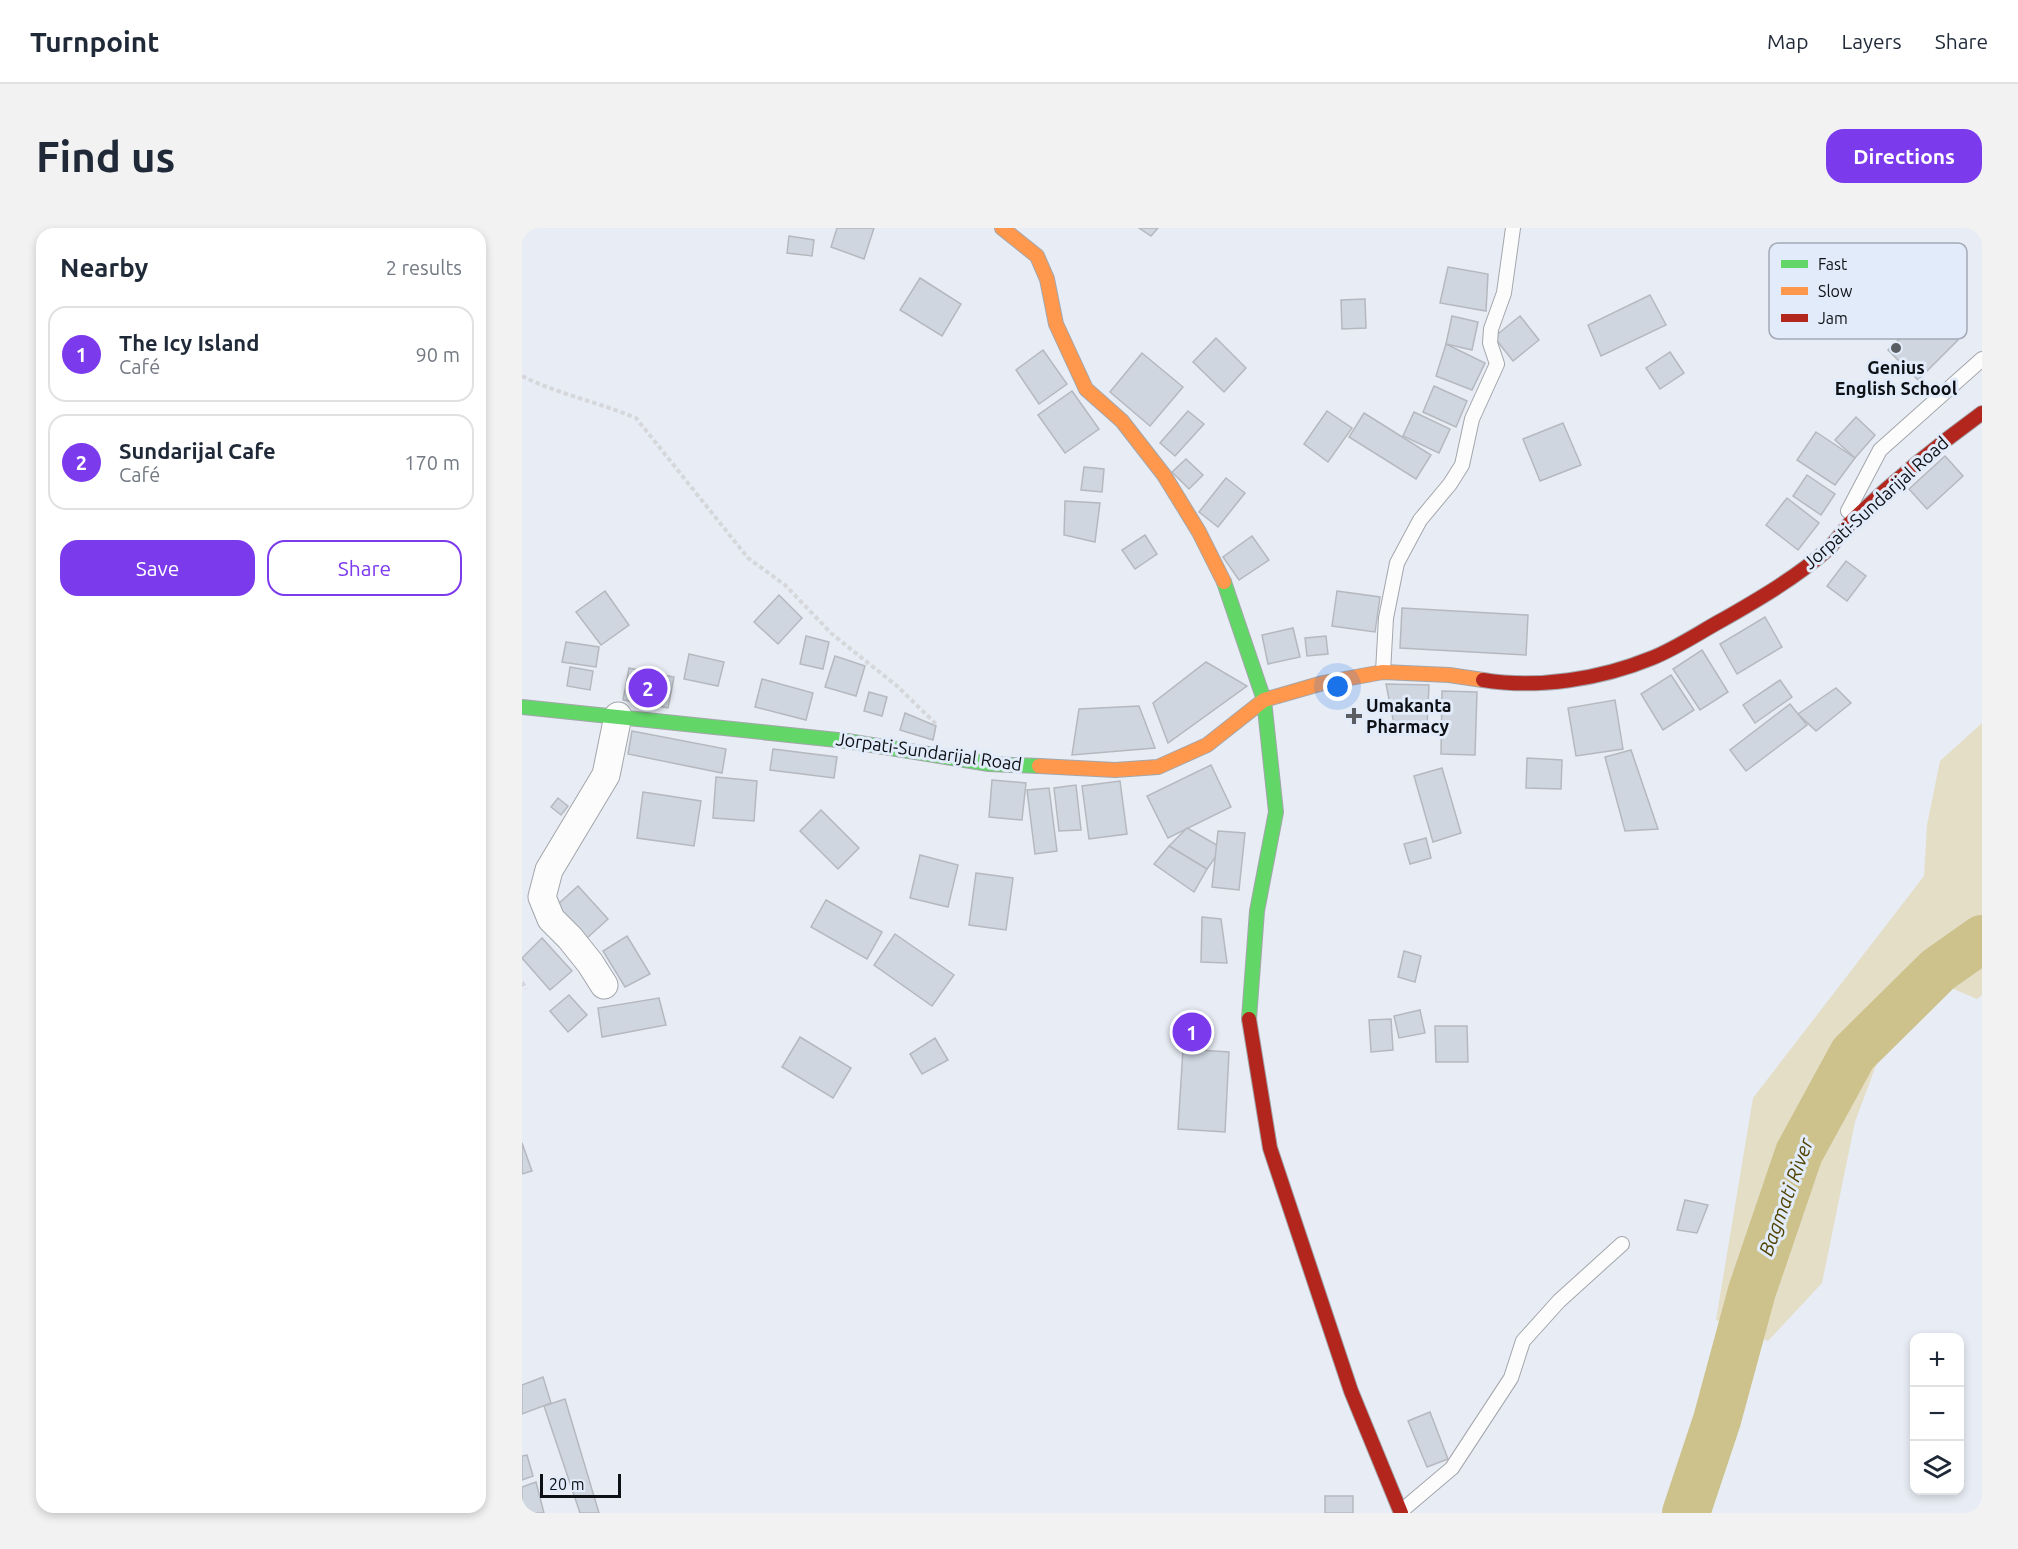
<!DOCTYPE html>
<html lang="en">
<head>
<meta charset="utf-8">
<style>
  body { margin:0; font-family:Ubuntu,sans-serif; background:#f2f2f3; color:#1f2937 }
  .controls { position:absolute; right:18px; bottom:18px; display:grid; overflow:hidden; border-radius:12px; box-shadow:0 3px 9px #0003 }
  .controls button { width:54px; height:54px; display:grid; place-items:center; padding:0; border:0; border-bottom:2px solid #e0e1e3; background:#fff; color:#1f2937; font:30px sans-serif }
  .scale { position:absolute; left:18px; bottom:15px; width:81px; box-sizing:border-box; padding-left:6px; border:3px solid #0d1014; border-top:0; font-size:16px; line-height:21px; white-space:nowrap; color:#0d1014; -webkit-text-stroke:4px #e2ebfa; paint-order:stroke }
  .you { position:absolute; left:816px; top:459px; width:21px; height:21px; margin:-15px; border:4px solid #fff; border-radius:50%; background:#1a73e8; box-shadow:0 0 0 9px #1a73e833 }
  .badge { display:grid; place-items:center; width:39px; height:39px; border-radius:50%; background:#7c3aed; color:#fff; font-size:20px; font-weight:700 }
  .pin { position:absolute; translate:-50% -50%; border:3px solid #fff; box-shadow:0 2px 6px #0006 }
  .list { margin:0; padding:0; list-style:none }
  h2 { display:flex; justify-content:space-between; align-items:center; height:78px; margin:0; padding:0 24px; font-size:26px }
  h2 small { font-size:20px; font-weight:400; color:#747a83 }
  .list li { display:grid; grid-template-columns:39px 1fr auto; gap:18px; align-items:center; box-sizing:border-box; height:96px; margin:0 12px 12px; padding:0 12px; border:2px solid #e0e1e3; border-radius:18px }
  .list b { display:block; font-size:22px; white-space:nowrap }
  .list p { margin:0; font-size:20px; white-space:nowrap; color:#747a83 }
  .list em { font-size:20px; font-style:normal; color:#747a83 }
  .actions { display:flex; gap:12px; padding:18px 24px }
  .actions a { flex:1; padding:14px 0; border:2px solid #7c3aed; border-radius:18px; text-align:center; font-size:21px; color:#7c3aed }
  .actions .main { background:#7c3aed; color:#fff }
  .icon { flex:none; width:33px; height:33px; fill:none; stroke:currentColor; stroke-width:2; stroke-linecap:round; stroke-linejoin:round }
  .map { position:relative; flex:none; width:1460px; height:1285px; overflow:hidden; border-radius:18px }
  header { display:flex; align-items:center; gap:36px; box-sizing:border-box; height:84px; padding:0 30px; background:#fff; border-bottom:2px solid #e0e1e3 }
  header strong { font-size:28px }
  nav { display:flex; gap:33px; margin-inline-start:auto; font-size:21px }
  .intro { display:flex; align-items:center; justify-content:space-between; box-sizing:border-box; height:144px; padding:0 36px }
  h1 { margin:0; font-size:42px }
  .button { padding:15px 27px; border-radius:18px; background:#7c3aed; color:#fff; font-size:21px; font-weight:700 }
  main { display:flex; gap:36px; padding:0 36px }
  aside { flex:1; background:#fff; border-radius:18px; box-shadow:0 3px 9px #0003 }
  .map>svg:first-child { display:block }
  .green { fill:#e4dec7 }
  .lines { fill:none; stroke-linecap:round; stroke-linejoin:round }
  .river { stroke:#cdc18c; stroke-width:48 }
  .building { fill:#cfd6e0; stroke:#b5b9bf; stroke-width:1.5 }
  .lane-casing { stroke:#a3a6ab; stroke-width:16 }
  .street-casing { stroke:#a3a6ab; stroke-width:29 }
  .fast-casing { stroke:#a3a6ab; stroke-width:16 }
  .slow-casing { stroke:#a3a6ab; stroke-width:16 }
  .jam-casing { stroke:#a3a6ab; stroke-width:16 }
  .path { stroke:#d5d7da; stroke-width:4; stroke-dasharray:4.5 3; stroke-linecap:butt }
  .lane { stroke:#fcfcfd; stroke-width:14 }
  .street { stroke:#fcfcfd; stroke-width:27 }
  .fast { stroke:#63d668; stroke-width:14 }
  .slow { stroke:#ff974d; stroke-width:14 }
  .jam { stroke:#b3261e; stroke-width:14 }
  .poi-dot { fill:#5a5d62; stroke:#e2ebfa; stroke-width:2 }
  .labels { text-anchor:middle; stroke-width:6; stroke-linejoin:round; paint-order:stroke }
  .poi-label { font-size:18px; font-weight:bold; fill:#0d1014; stroke:#e2ebfa }
  .street-label { font-size:18px; fill:#0d1014; stroke:#e2ebfa }
  .water-label { font-size:20px; font-style:italic; fill:#514300; stroke:#e2ebfa }
  .key { fill:#e2ebfa; stroke:#a2a9b5; stroke-width:1.5 }
  .key-label { font-size:16px; fill:#0d1014 }
</style>
</head>
<body>
<header>
<strong>Turnpoint</strong>
<nav><a>Map</a><a>Layers</a><a>Share</a></nav>
</header>
<div class="intro"><h1>Find us</h1><a class="button">Directions</a></div>
<main>
<aside>
<h2>Nearby<small>2 results</small></h2>
<ul class="list">
<li><span class="badge">1</span><div><b>The Icy Island</b><p>Café</p></div><em>90 m</em></li>
<li><span class="badge">2</span><div><b>Sundarijal Cafe</b><p>Café</p></div><em>170 m</em></li>
</ul>
<div class="actions"><a class="main">Save</a><a>Share</a></div>
</aside>
<div class="map">
<svg width="1460" height="1285" viewBox="0 0 1460 1285">
  <rect width="100%" height="100%" fill="#e8ecf4"/>
  <path class="green" d="M1460 495V767L1455 771 1420 756 1391 781 1359 824 1333 894 1300 1055 1246 1113 1194 1092 1231 870 1402 648 1405 597 1418 533Z"/>
  <g class="lines">
    <path class="river" d="M1164 1285 1195 1192 1230 1063 1277 925 1331 826 1416 742 1460 711"/>
  </g>
  <g class="building">
    <path d="M315 0H352L342 31 309 19Z"/>
    <path d="M617 0H636L629 8Z"/>
    <path d="M267 8 292 12 290 28 265 25Z"/>
    <path d="M926 39 966 46 964 83 918 75Z"/>
    <path d="M398 50 439 76 420 108 378 82Z"/>
    <path d="M1128 67 1144 97 1079 128 1066 97Z"/>
    <path d="M843 71 844 100 820 101 819 72Z"/>
    <path d="M1407 82 1436 112 1396 152 1366 122Z"/>
    <path d="M930 88 956 94 950 122 924 116Z"/>
    <path d="M998 88 1017 112 991 133 972 109Z"/>
    <path d="M694 110 724 140 702 164 671 134Z"/>
    <path d="M924 116 963 135 950 162 914 148Z"/>
    <path d="M521 122 545 156 517 176 494 142Z"/>
    <path d="M1148 124 1162 145 1138 161 1124 140Z"/>
    <path d="M620 125 661 159 628 198 588 164Z"/>
    <path d="M912 158 945 173 934 199 901 184Z"/>
    <path d="M550 163 577 201 543 225 516 187Z"/>
    <path d="M666 183 682 196 653 228 638 215Z"/>
    <path d="M805 183 830 200 806 234 782 216Z"/>
    <path d="M892 184 928 201 917 225 881 208Z"/>
    <path d="M842 185 909 227 894 251 827 209Z"/>
    <path d="M1334 189 1353 207 1333 230 1313 212Z"/>
    <path d="M1041 195 1059 237 1018 253 1001 211Z"/>
    <path d="M1294 204 1333 230 1313 257 1275 232Z"/>
    <path d="M1423 228 1441 248 1405 281 1387 261Z"/>
    <path d="M664 231 681 247 667 261 650 244Z"/>
    <path d="M562 239 582 241 580 264 559 262Z"/>
    <path d="M1285 247 1313 266 1299 287 1271 268Z"/>
    <path d="M704 250 723 265 696 299 677 284Z"/>
    <path d="M1265 270 1297 295 1276 322 1244 297Z"/>
    <path d="M543 273 578 275 573 314 542 307Z"/>
    <path d="M623 307 635 326 613 341 600 322Z"/>
    <path d="M730 308 747 332 717 352 701 329Z"/>
    <path d="M1324 333 1344 348 1325 373 1305 358Z"/>
    <path d="M83 363 107 397 79 417 54 384Z"/>
    <path d="M815 363 858 369 853 404 810 398Z"/>
    <path d="M257 367 280 390 256 416 232 394Z"/>
    <path d="M880 380 1006 387 1004 427 878 420Z"/>
    <path d="M1243 389 1260 419 1215 446 1198 416Z"/>
    <path d="M771 400 778 429 746 436 740 407Z"/>
    <path d="M284 408 307 414 301 441 278 436Z"/>
    <path d="M804 408 806 426 785 428 783 410Z"/>
    <path d="M44 414 77 419 74 439 40 434Z"/>
    <path d="M1180 422 1206 464 1178 482 1151 441Z"/>
    <path d="M167 426 202 434 196 458 162 451Z"/>
    <path d="M313 428 343 438 334 468 303 459Z"/>
    <path d="M684 434 725 458 646 515 631 475Z"/>
    <path d="M48 439 71 443 68 462 45 458Z"/>
    <path d="M107 440 152 449 146 480 101 472Z"/>
    <path d="M1149 447 1172 482 1141 502 1119 466Z"/>
    <path d="M240 451 291 465 284 492 233 479Z"/>
    <path d="M1258 452 1270 469 1233 495 1221 477Z"/>
    <path d="M864 456 907 457 905 499 872 496Z"/>
    <path d="M1314 460 1329 475 1294 503 1276 486Z"/>
    <path d="M920 463 955 464 953 527 919 526Z"/>
    <path d="M347 464 365 469 360 488 342 483Z"/>
    <path d="M1093 472 1101 521 1054 528 1046 480Z"/>
    <path d="M1268 476 1285 497 1224 543 1208 522Z"/>
    <path d="M617 478 633 520 550 527 557 481Z"/>
    <path d="M383 485 414 498 411 512 378 502Z"/>
    <path d="M110 503 204 521 200 545 106 526Z"/>
    <path d="M251 521 315 529 312 550 248 542Z"/>
    <path d="M1109 522 1136 601 1103 603 1083 529Z"/>
    <path d="M1005 530 1040 532 1039 561 1004 560Z"/>
    <path d="M689 537 709 579 646 610 625 568Z"/>
    <path d="M920 540 939 605 911 614 892 548Z"/>
    <path d="M194 549 235 553 232 593 191 590Z"/>
    <path d="M470 552 504 555 500 592 467 589Z"/>
    <path d="M598 553 605 606 567 611 560 558Z"/>
    <path d="M554 557 559 602 537 603 532 560Z"/>
    <path d="M527 560 535 623 513 626 505 562Z"/>
    <path d="M121 564 179 573 172 618 115 610Z"/>
    <path d="M36 570 46 578 39 587 29 579Z"/>
    <path d="M299 582 337 620 316 641 278 603Z"/>
    <path d="M665 600 700 620 685 641 647 618Z"/>
    <path d="M696 603 723 605 717 662 690 659Z"/>
    <path d="M904 610 909 630 888 636 882 616Z"/>
    <path d="M647 618 685 641 672 664 632 636Z"/>
    <path d="M398 627 436 637 426 679 388 670Z"/>
    <path d="M454 645 491 650 484 702 447 697Z"/>
    <path d="M56 658 86 691 64 711 34 678Z"/>
    <path d="M304 672 360 704 345 731 289 699Z"/>
    <path d="M680 689 699 691 705 735 679 734Z"/>
    <path d="M373 706 432 747 410 778 352 737Z"/>
    <path d="M105 708 128 746 103 759 81 723Z"/>
    <path d="M20 710 50 743 28 762 0 730Z"/>
    <path d="M882 723 899 728 893 754 876 749Z"/>
    <path d="M47 767 65 787 46 804 28 783Z"/>
    <path d="M137 770 144 797 80 809 76 780Z"/>
    <path d="M898 782 903 805 877 810 872 788Z"/>
    <path d="M869 791 871 822 849 824 847 792Z"/>
    <path d="M913 798H945L946 834H914Z"/>
    <path d="M278 809 329 840 311 870 260 839Z"/>
    <path d="M413 810 426 832 400 846 388 826Z"/>
    <path d="M661 821 707 824 703 904 656 901Z"/>
    <path d="M0 915 10 943 0 946Z"/>
    <path d="M1163 972 1186 977 1175 1005 1155 1002Z"/>
    <path d="M21 1149 29 1175 0 1186V1157Z"/>
    <path d="M43 1171 77 1285H58L22 1178Z"/>
    <path d="M908 1184 926 1231 905 1239 886 1193Z"/>
    <path d="M5 1227 11 1248 0 1252V1228Z"/>
    <path d="M14 1254 22 1285H0V1259Z"/>
    <rect x="803" y="1268" width="28" height="17"/>
  </g>
  <g class="lines">
    <g class="lane-casing">
      <g id="lane">
        <path d="M1326 283 1358 222 1460 131"/>
        <path d="M861 444 864 390 875 335 898 292 928 256 940 237 950 191 975 136 968 115 969 101 982 65 991 0"/>
        <path d="M878 1284 930 1240 989 1150 1001 1113 1037 1073 1100 1016"/>
      </g>
    </g>
    <g class="street-casing">
      <path id="street" d="M82 757 68 735 48 710 29 691 20 669 27 642 84 547 96 488"/>
    </g>
    <g class="fast-casing">
      <g id="fast">
        <path d="M702 354 742 472 754 584 735 683 727 791"/>
        <path d="M0 479 325 513 467 536 517 538"/>
      </g>
    </g>
    <g class="slow-casing">
      <g id="slow">
        <path d="M480 0 515 28 525 51 534 96 564 161 600 193 642 247 677 304 702 354"/>
        <path d="M517 538 593 542 636 539 685 517 742 472 801 455 861 444 927 447 961 452"/>
      </g>
    </g>
    <g class="jam-casing">
      <g id="jam">
        <path d="M961 452C1016 461 1079 451 1130 430 1155 420 1178 404 1202 391 1237 371 1273 350 1304 323 1315 313 1323 299 1334 289 1373 252 1416 217 1460 185"/>
        <path d="M727 791 748 920 829 1163 879 1285"/>
      </g>
    </g>
    <g class="path">
      <path d="M0 148C36 166 76 174 114 190L226 330 263 357 310 406 375 458 414 496"/>
      <path d="M0 754 4 761"/>
    </g>
    <use href="#lane" class="lane"/>
    <use href="#street" class="street"/>
    <use href="#fast" class="fast"/>
    <use href="#slow" class="slow"/>
    <use href="#jam" class="jam"/>
  </g>
  <g class="poi-dot">
    <circle cx="1374" cy="120" r="6"/>
    <path d="M829 479h6v6h6v6h-6v6h-6v-6h-6v-6h6z"/>
  </g>
  <g class="labels">
    <g class="poi-label">
      <text x="1374" y="146">Genius<tspan x="1374" dy="21">English School</tspan></text>
      <text x="844" y="484" text-anchor="start">Umakanta<tspan x="844" dy="21">Pharmacy</tspan></text>
    </g>
    <g class="street-label">
      <text transform="translate(1354 275) rotate(-42)" y="6">Jorpati-Sundarijal Road</text>
      <text transform="translate(407 524) rotate(8)" y="6">Jorpati-Sundarijal Road</text>
    </g>
    <g class="water-label">
      <text transform="translate(1264 969) rotate(-70)" y="7">Bagmati River</text>
    </g>
  </g>
  <rect x="1247" y="15" width="198" height="96" rx="9" class="key"/>
  <rect x="1259" y="32" width="27" height="8" fill="#63d668"/>
  <rect x="1259" y="59" width="27" height="8" fill="#ff974d"/>
  <rect x="1259" y="86" width="27" height="8" fill="#b3261e"/>
  <g class="key-label">
    <text x="1296" y="42">Fast</text>
    <text x="1296" y="69">Slow</text>
    <text x="1296" y="96">Jam</text>
  </g>
</svg>
<div class="controls">
<button>+</button>
<button>−</button>
<button><svg class="icon" aria-label="layers" viewBox="0 0 24 24"><path d="M12 4l9 5-9 5-9-5zM3 14l9 5 9-5"/></svg></button>
</div>
<div class="scale">20 m</div>
<div class="you"></div>
<div class="pin badge" style="left:670px;top:804px">1</div>
<div class="pin badge" style="left:126px;top:460px">2</div>
</div>
</main>
</body>
</html>
